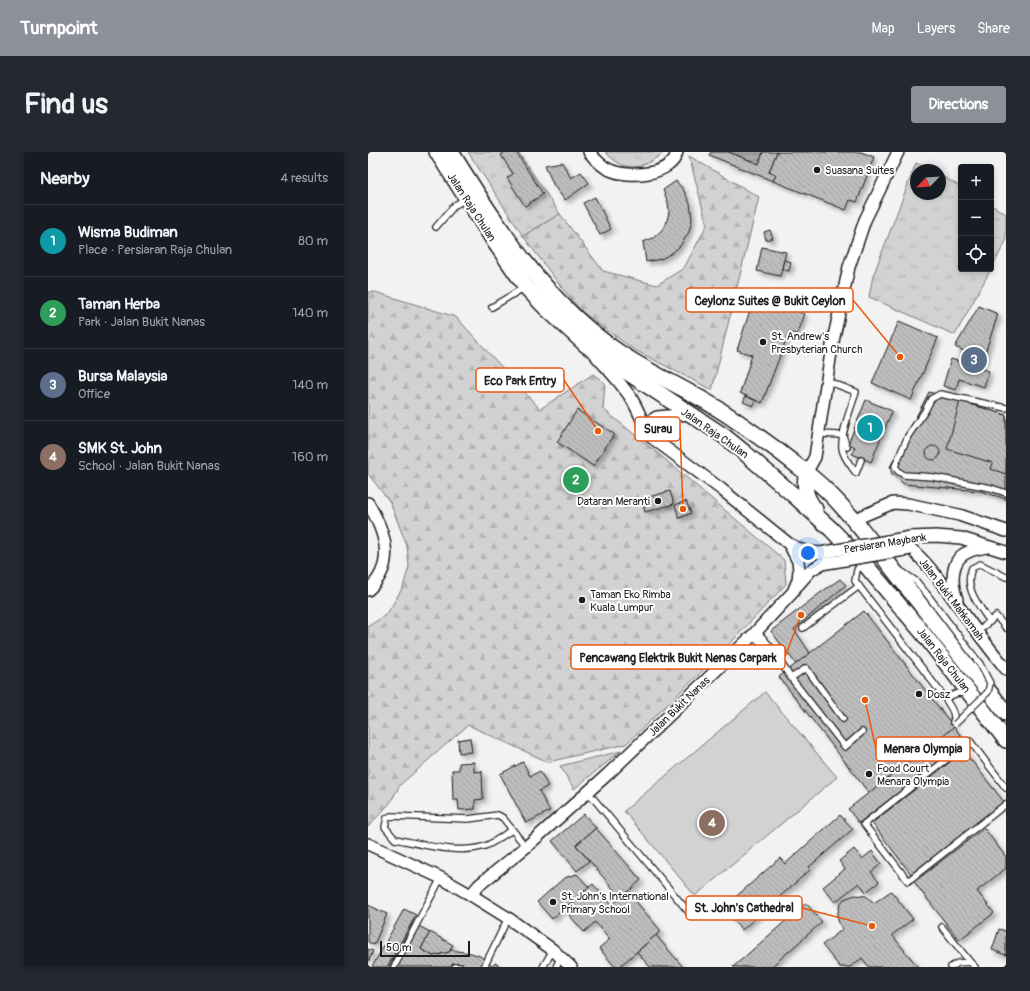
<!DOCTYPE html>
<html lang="en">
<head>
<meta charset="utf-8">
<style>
  body { margin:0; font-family:Pangolin,sans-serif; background:#242831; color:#f1f3f6 }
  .controls { position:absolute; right:12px; top:12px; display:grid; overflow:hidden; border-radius:4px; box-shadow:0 2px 6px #0003 }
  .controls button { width:36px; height:36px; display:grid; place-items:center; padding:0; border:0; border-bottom:1px solid #363941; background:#171b24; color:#f1f3f6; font:20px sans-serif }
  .compass { position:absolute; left:542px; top:12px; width:36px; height:36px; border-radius:50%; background:#171b24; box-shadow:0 2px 6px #0003; rotate:245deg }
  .scale { position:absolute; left:12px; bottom:10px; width:90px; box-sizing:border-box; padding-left:4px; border:2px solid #1c1c1c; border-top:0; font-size:11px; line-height:14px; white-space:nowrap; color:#1c1c1c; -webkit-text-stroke:3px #fff; paint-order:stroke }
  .you { position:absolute; left:440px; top:401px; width:14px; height:14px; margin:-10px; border:3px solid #fff; border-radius:50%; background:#1a73e8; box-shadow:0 0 0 6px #1a73e833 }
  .badge { display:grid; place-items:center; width:26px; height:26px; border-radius:50%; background:#8c9099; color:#fff; font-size:13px; font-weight:700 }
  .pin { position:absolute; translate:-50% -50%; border:2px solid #fff; box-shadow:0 1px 4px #0006 }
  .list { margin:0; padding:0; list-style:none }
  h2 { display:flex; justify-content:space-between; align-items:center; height:52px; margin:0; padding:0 16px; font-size:17px }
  h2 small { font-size:13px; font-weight:400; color:#9ea1a6 }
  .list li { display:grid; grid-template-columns:26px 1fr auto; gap:12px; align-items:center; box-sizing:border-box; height:72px; padding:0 16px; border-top:1px solid #363941 }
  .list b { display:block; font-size:15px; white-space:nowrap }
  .list p { margin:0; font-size:13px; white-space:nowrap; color:#9ea1a6 }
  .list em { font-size:13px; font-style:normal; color:#9ea1a6 }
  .icon { flex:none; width:22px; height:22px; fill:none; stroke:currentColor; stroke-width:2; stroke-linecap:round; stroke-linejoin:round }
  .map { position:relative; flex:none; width:638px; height:815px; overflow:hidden; border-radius:4px }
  header { display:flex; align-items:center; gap:24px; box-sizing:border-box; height:56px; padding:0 20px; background:#8c9099; color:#fff }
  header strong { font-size:19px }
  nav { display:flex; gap:22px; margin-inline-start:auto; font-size:14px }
  .intro { display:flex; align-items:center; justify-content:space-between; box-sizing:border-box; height:96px; padding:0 24px }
  h1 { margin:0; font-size:28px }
  .button { padding:10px 18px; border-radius:4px; background:#8c9099; color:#fff; font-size:14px; font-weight:700 }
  main { display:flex; gap:24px; padding:0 24px }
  aside { flex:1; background:#171b24; border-radius:4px; box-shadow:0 2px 6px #0003 }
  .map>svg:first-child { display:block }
  .grass { fill:url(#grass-tufts); stroke:#777 }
  .forest { fill:url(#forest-firs); stroke:#777 }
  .garden { fill:#d2d2d2; stroke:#777 }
  .water { fill:url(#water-rules); stroke:#707070 }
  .building { fill:url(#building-back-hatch); stroke:#1c1c1c; filter:url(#shadow) }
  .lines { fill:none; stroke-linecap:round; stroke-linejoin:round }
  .service-casing { stroke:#1c1c1c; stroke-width:8 }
  .minor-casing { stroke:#1c1c1c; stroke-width:14 }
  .secondary-casing { stroke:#1c1c1c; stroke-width:18 }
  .service { stroke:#fff; stroke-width:5.5 }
  .minor { stroke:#fff; stroke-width:11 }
  .secondary { stroke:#fff; stroke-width:15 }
  .service-bridge-casing { stroke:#1c1c1c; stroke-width:8; stroke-linecap:butt }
  .minor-bridge-casing { stroke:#1c1c1c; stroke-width:14; stroke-linecap:butt }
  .service-bridge { stroke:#fff; stroke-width:5.5 }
  .minor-bridge { stroke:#fff; stroke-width:11 }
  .poi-dot { fill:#1c1c1c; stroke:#fff; stroke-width:1.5 }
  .labels { text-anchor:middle; stroke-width:4; stroke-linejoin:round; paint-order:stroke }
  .poi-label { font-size:11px; fill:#1c1c1c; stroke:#fff; text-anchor:start }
  .street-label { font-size:11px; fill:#1c1c1c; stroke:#fff }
  .leader { fill:none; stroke:#e8590c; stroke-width:1.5 }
  .callout-dot { fill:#e8590c; stroke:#fff; stroke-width:1.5 }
  .callout { fill:#fff; stroke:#e8590c; stroke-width:1.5 }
  .callout-label { font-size:12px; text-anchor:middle; font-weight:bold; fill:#1c1c1c }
</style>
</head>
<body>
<header>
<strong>Turnpoint</strong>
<nav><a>Map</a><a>Layers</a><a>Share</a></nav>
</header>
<div class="intro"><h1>Find us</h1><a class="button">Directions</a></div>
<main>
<aside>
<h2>Nearby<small>4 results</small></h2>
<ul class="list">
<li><span class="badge" style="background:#0f9aa8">1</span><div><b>Wisma Budiman</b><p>Place · Persiaran Raja Chulan</p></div><em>80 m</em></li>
<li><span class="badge" style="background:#2e9e5b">2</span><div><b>Taman Herba</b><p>Park · Jalan Bukit Nanas</p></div><em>140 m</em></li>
<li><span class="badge" style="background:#5c6f8a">3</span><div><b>Bursa Malaysia</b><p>Office</p></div><em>140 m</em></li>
<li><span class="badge" style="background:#8d6e63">4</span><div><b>SMK St. John</b><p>School · Jalan Bukit Nanas</p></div><em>160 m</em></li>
</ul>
</aside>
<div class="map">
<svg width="638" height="815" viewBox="0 0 638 815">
  <defs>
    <pattern id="grass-tufts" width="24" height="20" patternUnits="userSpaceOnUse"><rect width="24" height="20" fill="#d2d2d2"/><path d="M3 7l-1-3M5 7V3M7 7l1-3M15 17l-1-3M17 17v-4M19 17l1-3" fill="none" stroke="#b4b4b4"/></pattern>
    <pattern id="forest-firs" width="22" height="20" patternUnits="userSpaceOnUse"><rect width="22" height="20" fill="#d2d2d2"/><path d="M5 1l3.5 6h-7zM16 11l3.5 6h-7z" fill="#b4b4b4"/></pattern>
    <pattern id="water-rules" width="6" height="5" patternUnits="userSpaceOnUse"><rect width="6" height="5" fill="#a8a8a8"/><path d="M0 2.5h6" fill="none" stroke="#888"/></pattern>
    <pattern id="building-back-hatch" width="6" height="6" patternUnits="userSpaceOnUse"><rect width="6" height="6" fill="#bdbdbd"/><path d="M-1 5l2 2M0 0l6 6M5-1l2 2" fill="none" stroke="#a2a2a2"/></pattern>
    <filter id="shadow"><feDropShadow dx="3.5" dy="3.5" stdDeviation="2" flood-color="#0004"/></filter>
  </defs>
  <rect width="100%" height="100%" fill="#f2f2f2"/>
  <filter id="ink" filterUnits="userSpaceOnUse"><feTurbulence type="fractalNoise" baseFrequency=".025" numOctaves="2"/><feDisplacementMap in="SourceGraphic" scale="8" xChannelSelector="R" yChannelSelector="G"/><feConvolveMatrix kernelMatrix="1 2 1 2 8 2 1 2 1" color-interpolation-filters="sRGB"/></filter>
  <g filter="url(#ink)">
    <g class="grass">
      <path d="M100 0H150L192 62 155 84Z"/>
      <path d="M237 0H295L294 2C271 18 258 21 237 0Z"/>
      <path d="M548 11 563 18H548V42H572V23L593 35V117H623L587 183 501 145 505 124Z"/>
      <path d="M623 53 638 62V89L623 117Z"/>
      <path d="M253 599 206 637 192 614Z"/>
    </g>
    <g class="forest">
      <path d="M321 4 391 45 344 238 265 197 214 160 194 136 155 84 192 62 235 119 289 133 316 116 339 73Z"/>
      <path d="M0 140H7L88 165 172 257 225 222 237 231 235 257 293 304 416 408 418 432 354 500 258 592 180 610 100 573 32 633 22 651 0 675V474L4 472 19 462 35 435 41 415 39 394 22 350 0 322Z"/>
    </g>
    <path class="garden" d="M397 540 469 625 327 744 256 659Z"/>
    <path class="water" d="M360 0H395L391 12Z"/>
    <g class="building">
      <path d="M137 0H148L175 42 157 54 139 26 145 22 133 3Z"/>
      <path d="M343 0H360L391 12 395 0H409L401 20 408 23 405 29 341 3Z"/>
      <path d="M409 0H493L506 5 489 50 482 48 478 58 405 29 408 23 401 20Z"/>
      <path d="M194 10 203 26 213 20 221 31 197 48 186 34 177 13Z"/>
      <path d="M308 29 315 37 322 51 324 67 321 80 312 94 304 101 293 107 278 110 275 90 285 86 293 79 298 72 301 60 300 50 295 38Z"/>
      <path d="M227 45 243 77 232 83 215 51Z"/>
      <path d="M402 78 405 86 398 88 396 80Z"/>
      <path d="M394 95 418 100 412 124 389 119Z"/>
      <path d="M416 108 423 110 421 119 414 117Z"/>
      <path d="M387 143 437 162 429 183 421 180 394 251 372 241 384 203 369 198Z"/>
      <path d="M611 154 630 162 615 207 587 195Z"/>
      <path d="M531 169 570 186 543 248 504 231Z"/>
      <path d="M583 207 621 219 616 235 591 227 588 238 575 234Z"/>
      <path d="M561 240 638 263V347L612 339 536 332 524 322 522 315Z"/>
      <path d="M378 244 388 249 385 254 375 250Z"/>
      <path d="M498 248 524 259 503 310 484 302 487 295 480 292Z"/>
      <path d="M592 249 638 263V322L623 317 625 311 579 297Z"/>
      <path d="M209 258 246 282 225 314 189 290Z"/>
      <circle cx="565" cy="301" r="7"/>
      <path d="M302 339 306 352 277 360 274 347Z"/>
      <path d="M318 349 323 361 311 366 307 353Z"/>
      <path d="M472 427 478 433 426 477 442 501 428 512 403 479 452 441Z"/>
      <path d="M496 459 586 575 501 641 411 525Z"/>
      <path d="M586 575 597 589 491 671 480 657Z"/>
      <path d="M102 586 104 600 91 601 90 588Z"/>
      <path d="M596 599 636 650 543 722 504 671Z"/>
      <path d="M106 610V620L114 619 115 647 107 648V657L91 658 90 648H85L84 618H91V611Z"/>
      <path d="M155 610 162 624 172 619 180 634 171 639 182 659 158 671 132 622Z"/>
      <path d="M216 662 228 676 208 693 221 709 209 719 184 689Z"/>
      <path d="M472 663 485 677 441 715 443 717 374 778 355 756 412 706 417 712Z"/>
      <path d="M228 676 273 728 253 746 208 693Z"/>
      <path d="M616 676 638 705V716L609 739 626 761 591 788 546 730Z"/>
      <path d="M486 697 494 707 504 699 513 712 503 720 511 730 498 740 491 731 467 750 455 735 477 717 471 709Z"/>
      <path d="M209 722 221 735 184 767 169 750 196 726Z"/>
      <path d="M225 732 244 753 260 740 293 779 251 815H247L231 796 242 787 227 770 216 780 196 757Z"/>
      <path d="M523 739 545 767 524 783 550 815H501L494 806 482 815H472L454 793 475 777 471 771 469 764 472 752 476 747 487 743 498 744 506 751Z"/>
      <path d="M438 751 454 770 403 815H365Z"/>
      <path d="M0 753 19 762 6 793 0 790Z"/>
      <path d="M36 757 48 763 19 815H4Z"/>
      <path d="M45 771 62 780 53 797 65 804 81 800 83 798 103 801 112 804 125 815H21Z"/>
      <path d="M631 777 638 779V803L624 798Z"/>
      <path d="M62 780 85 793 81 800 65 804 53 797Z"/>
      <path d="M288 783 315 815H282L269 800Z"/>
      <path d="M0 797 5 799 0 811Z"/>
      <path d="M127 811 134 815H125Z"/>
    </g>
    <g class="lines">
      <g class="service-casing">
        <g id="service">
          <path d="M68 75 87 53 98 47"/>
          <path d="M124 155 157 135"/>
          <path d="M459 229 488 240C483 256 473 280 474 296 475 305 483 314 488 321L493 308"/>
          <path d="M638 256 572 242 563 247 557 259 540 284 527 314 530 319 536 323 565 325 623 336 638 341"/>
          <path d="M450 281C459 284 466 281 475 284L479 295"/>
          <path d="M495 410 489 418 487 429 577 546 590 541 598 542"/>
          <path d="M533 419 548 429 558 441"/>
          <path d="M622 470C611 453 595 436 604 416L612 412 638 425"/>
          <path d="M435 476 491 434"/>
          <path d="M389 479 401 493 423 526 477 595 494 580"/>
          <path d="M609 480 628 464 638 476"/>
          <path d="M385 483 405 504"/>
          <path d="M423 526 438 516 475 567"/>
          <path d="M577 546C581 554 589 562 585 570"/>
          <path d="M638 636 602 589 496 672 540 729 638 652"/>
          <path d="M220 640 324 764"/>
          <path d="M144 678C135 683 126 691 117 694 89 703 55 692 27 687L17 675 19 666 23 664 100 667 130 663 135 666 158 695"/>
          <path d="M574 775 602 810"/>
          <path d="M26 815 73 726"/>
          <path d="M87 815H92"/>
          <path d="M116 815 140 766"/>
          <path d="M175 815 185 798"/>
          <path d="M188 815 193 804"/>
          <path d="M583 815 590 811 602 810 607 815"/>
        </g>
      </g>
      <g class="minor-casing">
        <g id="minor">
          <path d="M221 0C226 6 234 15 242 18 260 26 304 24 309 0"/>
          <path d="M276 273 289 265 321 262"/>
          <path d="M438 321 447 305 464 194 481 115 497 68 530 0"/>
          <path d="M0 351C17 380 29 412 0 438"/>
          <path d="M485 368 525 351 540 352 591 363 638 379"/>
          <path d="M543 385 568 384 593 386 638 400"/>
          <path d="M421 392 436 399 452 401"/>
          <path d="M543 397C563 414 576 435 592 456 606 477 622 497 638 517"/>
          <path d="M429 434 443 418 453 412"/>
          <path d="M589 447C583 432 582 407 600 400 606 397 613 396 619 395"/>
          <path d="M0 692 73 726 103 743 140 766 185 798 203 815"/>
          <path d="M103 743 111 733 158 695 240 622 385 483 425 440 430 428 431 418 430 409 421 392 353 337 283 285C275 273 271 258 263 246 253 231 241 218 229 205"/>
        </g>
      </g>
      <g class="secondary-casing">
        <g id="secondary">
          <path d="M69 0 126 89 158 135 178 156 218 193 356 284 377 301 429 346 463 377 495 410 554 480 638 588"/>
          <path d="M83 0C130 75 177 151 252 201 282 221 316 236 347 255 369 268 391 285 413 301 428 313 445 325 459 339 486 365 508 396 531 425 567 471 602 516 638 561"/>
          <path d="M438 321C437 337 436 344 447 357"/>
        </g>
      </g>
      <use href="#service" class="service"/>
      <use href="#minor" class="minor"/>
      <use href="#secondary" class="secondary"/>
      <g class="service-bridge-casing">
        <path id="service-bridge" d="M558 441 612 512 622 531 620 540 587 572"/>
      </g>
      <g class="minor-bridge-casing">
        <g id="minor-bridge">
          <path d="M452 401 543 385"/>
          <path d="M453 412 543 397"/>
        </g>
      </g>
      <use href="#service-bridge" class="service-bridge"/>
      <use href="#minor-bridge" class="minor-bridge"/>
    </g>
  </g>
  <g class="poi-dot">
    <circle cx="449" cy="18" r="4"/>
    <circle cx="395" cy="190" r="4"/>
    <circle cx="290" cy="349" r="4"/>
    <circle cx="214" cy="448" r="4"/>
    <circle cx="551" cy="542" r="4"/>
    <circle cx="501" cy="622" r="4"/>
    <circle cx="185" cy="750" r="4"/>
  </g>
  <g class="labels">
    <g class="poi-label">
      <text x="457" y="22">Suasana Suites</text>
      <text x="403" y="188">St. Andrew's<tspan x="403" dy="13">Presbyterian Church</tspan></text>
      <text x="282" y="353" text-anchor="end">Dataran Meranti</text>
      <text x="222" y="446">Taman Eko Rimba<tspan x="222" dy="13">Kuala Lumpur</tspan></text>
      <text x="559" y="546">Dosz</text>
      <text x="509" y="620">Food Court<tspan x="509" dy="13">Menara Olympia</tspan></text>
      <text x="193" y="748">St. John's International<tspan x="193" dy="13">Primary School</tspan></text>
    </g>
    <g class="street-label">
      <text transform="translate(104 55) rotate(57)" y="4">Jalan Raja Chulan</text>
      <text transform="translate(347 281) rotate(35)" y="4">Jalan Raja Chulan</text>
      <text transform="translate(517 391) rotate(-9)" y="4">Persiaran Maybank</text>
      <text transform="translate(584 447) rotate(53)" y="4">Jalan Bukit Mahkamah</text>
      <text transform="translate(576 508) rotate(52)" y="4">Jalan Raja Chulan</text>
      <text transform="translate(311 554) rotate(-44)" y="4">Jalan Bukit Nanas</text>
    </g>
  </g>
  <path class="leader" d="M532 205L485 148M230 279L196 228M315 357L312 277M433 463L417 505M497 548L508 597M504 774L434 756"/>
  <g class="callout-dot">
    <circle cx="532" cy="205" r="4"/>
    <circle cx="230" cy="279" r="4"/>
    <circle cx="315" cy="357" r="4"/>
    <circle cx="433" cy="463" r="4"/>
    <circle cx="497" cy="548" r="4"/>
    <circle cx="504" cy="774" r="4"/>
  </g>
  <g class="callout">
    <rect x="318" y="136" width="167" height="24" rx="4"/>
    <rect x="108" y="216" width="88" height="24" rx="4"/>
    <rect x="267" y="265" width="45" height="24" rx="4"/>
    <rect x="203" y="493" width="214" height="24" rx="4"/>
    <rect x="508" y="585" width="94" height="24" rx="4"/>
    <rect x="318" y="744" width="116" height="24" rx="4"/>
  </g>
  <g class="callout-label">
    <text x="402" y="153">Ceylonz Suites @ Bukit Ceylon</text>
    <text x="152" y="233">Eco Park Entry</text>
    <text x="290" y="281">Surau</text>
    <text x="310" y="510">Pencawang Elektrik Bukit Nenas Carpark</text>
    <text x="555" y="601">Menara Olympia</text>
    <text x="376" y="760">St. John's Cathedral</text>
  </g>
</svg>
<div class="controls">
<button>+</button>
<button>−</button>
<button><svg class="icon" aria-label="locate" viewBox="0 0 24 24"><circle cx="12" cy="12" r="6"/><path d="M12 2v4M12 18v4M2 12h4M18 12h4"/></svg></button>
</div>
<svg class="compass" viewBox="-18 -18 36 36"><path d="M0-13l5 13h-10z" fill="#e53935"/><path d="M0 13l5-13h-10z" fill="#9ea1a6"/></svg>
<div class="scale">50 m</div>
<div class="you"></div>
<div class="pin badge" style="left:502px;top:276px;background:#0f9aa8">1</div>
<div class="pin badge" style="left:208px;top:328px;background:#2e9e5b">2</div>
<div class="pin badge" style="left:606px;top:208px;background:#5c6f8a">3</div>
<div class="pin badge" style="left:344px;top:671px;background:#8d6e63">4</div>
</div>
</main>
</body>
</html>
